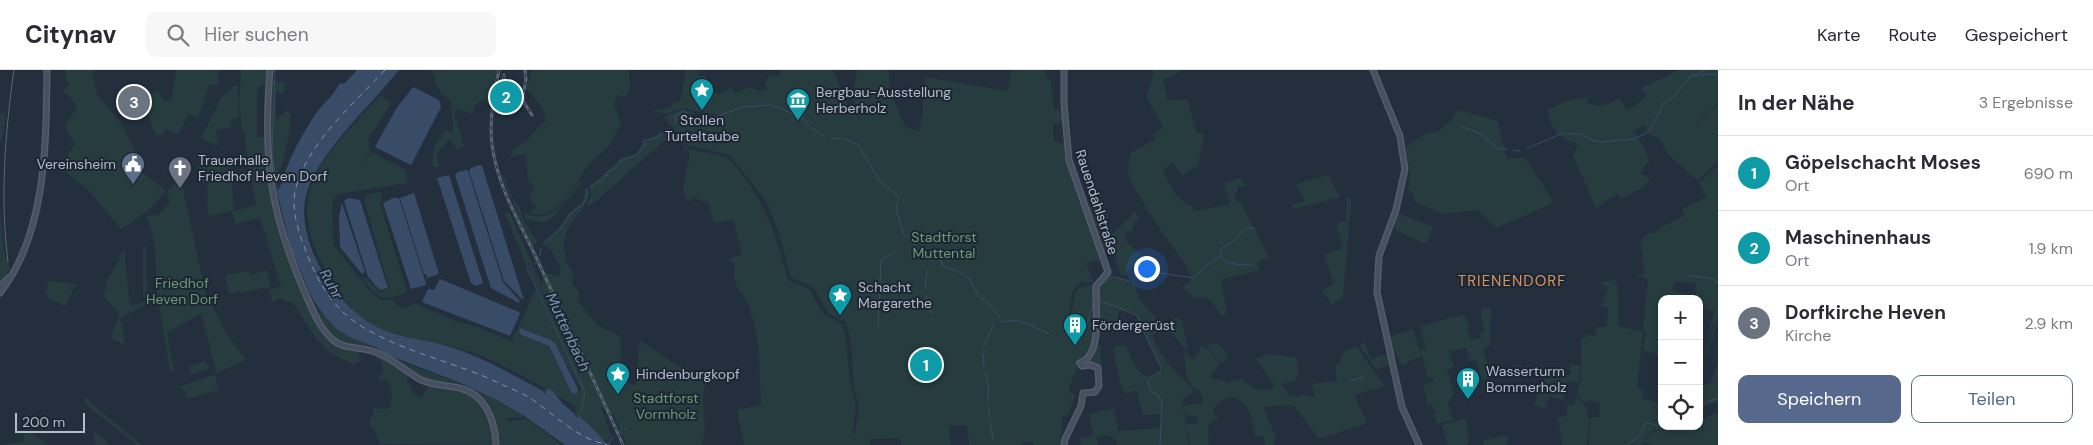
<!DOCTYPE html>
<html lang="de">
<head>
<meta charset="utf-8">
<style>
  body { margin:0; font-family:"DM Sans",sans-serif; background:#f7f7f7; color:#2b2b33 }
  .controls { position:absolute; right:15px; bottom:15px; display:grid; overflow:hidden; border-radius:10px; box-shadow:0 2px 8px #0003 }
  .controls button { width:45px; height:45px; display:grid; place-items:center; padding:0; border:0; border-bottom:1px solid #e1e1e2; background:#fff; color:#2b2b33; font:25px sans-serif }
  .scale { position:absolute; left:15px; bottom:12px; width:70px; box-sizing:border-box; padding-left:5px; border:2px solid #b4bcc9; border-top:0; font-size:14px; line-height:18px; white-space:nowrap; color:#b4bcc9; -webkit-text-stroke:4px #1d2633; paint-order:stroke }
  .you { position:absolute; left:1146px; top:198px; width:18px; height:18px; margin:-12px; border:4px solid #fff; border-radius:50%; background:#1a73e8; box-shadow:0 0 0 8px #1a73e833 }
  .badge { display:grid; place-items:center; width:32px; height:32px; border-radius:50%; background:#56698c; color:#fff; font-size:16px; font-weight:700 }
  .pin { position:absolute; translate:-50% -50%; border:2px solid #fff; box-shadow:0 1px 5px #0006 }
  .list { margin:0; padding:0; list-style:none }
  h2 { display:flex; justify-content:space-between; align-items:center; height:65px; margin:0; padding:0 20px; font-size:21px }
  h2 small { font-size:16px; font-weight:400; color:#7c7c81 }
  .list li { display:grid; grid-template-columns:32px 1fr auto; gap:15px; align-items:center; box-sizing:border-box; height:75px; padding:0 20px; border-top:1px solid #e1e1e2 }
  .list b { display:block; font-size:19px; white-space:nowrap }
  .list p { margin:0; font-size:16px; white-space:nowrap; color:#7c7c81 }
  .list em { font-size:16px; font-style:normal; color:#7c7c81 }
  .actions { display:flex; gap:10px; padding:15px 20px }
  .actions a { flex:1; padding:11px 0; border:1px solid #56698c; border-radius:10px; text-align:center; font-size:18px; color:#56698c }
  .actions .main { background:#56698c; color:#fff }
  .icon { flex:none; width:28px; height:28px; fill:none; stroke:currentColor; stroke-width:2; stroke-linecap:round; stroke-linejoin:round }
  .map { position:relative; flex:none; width:1718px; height:375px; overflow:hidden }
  header { display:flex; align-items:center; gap:30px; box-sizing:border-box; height:70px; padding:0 25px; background:#fff; border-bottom:1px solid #e1e1e2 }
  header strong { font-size:24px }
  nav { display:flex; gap:28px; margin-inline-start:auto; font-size:18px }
  .search { width:350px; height:45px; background:#f7f7f7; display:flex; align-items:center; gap:12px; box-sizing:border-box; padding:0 18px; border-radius:10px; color:#7c7c81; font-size:19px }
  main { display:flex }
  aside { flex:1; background:#fff }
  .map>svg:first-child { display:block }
  .green { fill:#263c3f; fill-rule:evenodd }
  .water { fill:#394c67 }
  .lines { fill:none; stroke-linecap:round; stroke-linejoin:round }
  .stream { stroke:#394c67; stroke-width:1 }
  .ferry { stroke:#7c92b1; stroke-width:1; stroke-dasharray:6 5; stroke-linecap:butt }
  .secondary-casing { stroke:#565f6c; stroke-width:7 }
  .secondary { stroke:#465061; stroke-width:4.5 }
  .tram { stroke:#5a6575; stroke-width:1 }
  .rail-casing { stroke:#5a6575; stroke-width:3 }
  .rail { stroke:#1d2633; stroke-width:1; stroke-dasharray:4; stroke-linecap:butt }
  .labels { text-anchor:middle; stroke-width:4; stroke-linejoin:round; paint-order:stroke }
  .poi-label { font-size:14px; fill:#b4bcc9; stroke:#1d2633; text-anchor:start }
  .street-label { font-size:14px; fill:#b4bcc9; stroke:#1d2633 }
  .park-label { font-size:14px; fill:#6b9a76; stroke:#1d2633 }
  .neighbourhood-label { font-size:15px; letter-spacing:1px; fill:#d59563; stroke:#1d2633 }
  .water-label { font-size:15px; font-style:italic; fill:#7c92b1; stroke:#1d2633 }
</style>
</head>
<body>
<header>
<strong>Citynav</strong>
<div class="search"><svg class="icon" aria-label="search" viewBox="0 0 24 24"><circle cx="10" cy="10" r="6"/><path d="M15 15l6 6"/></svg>Hier suchen</div>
<nav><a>Karte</a><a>Route</a><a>Gespeichert</a></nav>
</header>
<main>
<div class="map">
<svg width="1718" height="375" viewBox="0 0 1718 375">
  <rect width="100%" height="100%" fill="#242f3e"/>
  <g class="green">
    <path d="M66 0H96L92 4 98 26 121 53 137 85 140 101 166 120 149 140 121 159 88 119 77 112 60 96 75 74 65 56 77 37 71 28 64 22 63 20 70 15 65 9Z"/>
    <path d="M176 0H219L218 15H209L198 49 189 44 178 65 165 59 162 65 157 66 154 62 143 28 157 21 164 30 171 32Z"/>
    <path d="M241 0H267V14L259 17 257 27V67H266L268 112 277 156 312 243 331 271 342 277 359 281 360 291 354 294C317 281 314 263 293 233L285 231 283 228 272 232 270 219 281 217 260 148 235 154 232 142 256 135 245 75V62L242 61 239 32Z"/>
    <path d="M431 0H498L491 34 482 30 475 35 472 44 458 39 454 43 464 77 457 79 452 72 448 70 436 85 440 96 436 98 432 94 435 76 445 60 452 62 453 60 451 31 442 24 434 12 436 8Z"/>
    <path d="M532 0H629L630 17 626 27 617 25 614 34 621 52C618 58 616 64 613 70 610 77 595 87 589 94 576 111 557 153 530 143L536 137 529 128 534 117 528 111 526 84 510 87 514 78 526 72 539 56 546 51C545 39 535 27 526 19Z"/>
    <path d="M686 0H698L697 5 705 6 710 20 719 24 732 17 735 23 750 17 758 21 768 19 764 14 769 5 779 6 780 0H833L849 39 855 46 854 18 857 0H889C888 20 897 39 906 57L920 61 926 7 1008 21 1012 0H1045L1046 8 1051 10 1054 40 1063 41V53L1053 54 1054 71 1065 74 1070 104 1101 190 1086 193 1093 212 1080 213 1072 222 1068 252C1075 242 1071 228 1078 218L1091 215 1095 218 1094 258 1089 284 1078 292 1079 294 1068 320 1075 326 1068 345 1062 346 1061 369H1063V375H1034V372L1021 373V375H969L967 355 949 356 951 375H901L900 368 870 369V375H744L737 340 761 335C759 303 761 267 749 237 741 217 731 219 735 195L729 189 742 184 733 150 714 153 708 132 698 130 694 127 688 132 683 121 687 93 689 92V79C699 82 720 84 727 88 734 93 739 101 745 108 768 139 778 173 788 210L809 219 823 244 842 254 847 277 849 305 856 334 853 364H855L859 335 854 320 851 272 846 252 828 243 814 218 791 207 779 163 768 135 760 123 729 85 687 75 664 47 682 39 693 42 692 47 694 53 711 51 721 45 703 43 682 38 666 44 652 41 670 38 673 33 680 32Z"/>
    <path d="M1154 0H1181V1L1163 10 1167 31 1187 29 1197 62 1204 65 1198 95 1182 106 1173 92 1163 100C1170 115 1176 131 1192 136L1194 141 1230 134 1224 113 1241 108 1245 116H1239L1234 129 1241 133 1269 187 1257 193 1260 200 1221 210 1227 243 1222 246C1214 235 1209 224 1194 228L1182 217 1191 211C1190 198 1180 187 1173 177 1164 165 1129 114 1128 103 1128 97 1129 90 1130 83L1156 69 1153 65 1163 57 1147 27Z"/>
    <path d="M1679 0H1718V34L1687 61 1718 36V91L1698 111 1668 84 1659 67 1649 65 1644 55 1634 61 1646 82 1649 91 1640 103 1650 109 1645 116 1620 129 1618 123 1596 138 1573 85 1578 74C1557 68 1552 60 1547 40L1564 32 1591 26 1587 30V33C1600 38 1608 35 1619 28L1628 41 1647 26 1641 18Z"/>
    <path d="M272 11 285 12 284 24 276 23V50L287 40 291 45C291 61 286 78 282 94 281 100 275 105 275 111 277 148 303 229 331 254 346 267 362 269 378 278 383 281 386 284 391 287 413 298 439 305 462 314 483 321 504 334 523 345L522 347 506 348 508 351 527 349 562 375H499C497 347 490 321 459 314 448 312 436 313 425 308 406 300 390 282 369 276 355 273 343 276 331 264 318 250 312 231 304 214 288 177 274 139 271 98 269 69 271 40 272 11Z"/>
    <path d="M235 15 238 16 239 48 232 49 231 57 216 60 218 77 201 68 222 27Z"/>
    <path d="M380 25 391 33 368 70 370 82 361 99 371 82 405 100 408 113 338 124 332 132 333 175 371 222 381 230H393L397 235 404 238 415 233 452 250 478 257 513 272V268L536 219 581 312 529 199 533 196 542 216 544 203 559 206 561 198 551 180 542 174 563 154 569 143 581 134 587 118C597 136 557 152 565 184 566 191 568 197 573 202L572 214 579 222 578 231 597 255 619 266C626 284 610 309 635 315L637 310 639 270 678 296 703 306 705 315 703 329 705 359 702 375H627L614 345 601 337 611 366 606 372C594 366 590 351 576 348L575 337 572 334C538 315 504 293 467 281 437 271 404 270 376 257 353 246 340 225 328 204 278 122 327 84 380 25ZM521 258 553 270 581 319 572 324 548 276 520 265 519 262Z"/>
    <path d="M1458 40 1498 51 1507 89 1525 87 1554 133 1496 158 1478 140 1443 144 1415 132 1413 124 1408 120 1410 102 1406 77 1426 63V64L1440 60 1451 51Z"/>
    <path d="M0 42 6 43 2 71 0 70Z"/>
    <path d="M668 57 687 77V85L684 77 674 65 665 70 597 130 586 137 591 126 589 117 621 89 636 84 643 74Z"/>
    <path d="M206 86H211L212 92H218L219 97 230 96 234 141 210 146 208 142 207 112H200V107H197L199 87 206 90Z"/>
    <path d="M1716 97 1718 99V251L1699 309 1700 296 1706 289 1711 265 1717 250C1706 259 1710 281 1701 293L1699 286 1701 290 1703 288 1714 241 1699 239V229H1696L1695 213 1675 212 1672 219 1688 225 1690 229 1665 224 1664 229H1662V321L1657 300 1661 291 1655 284 1643 280 1646 261 1643 259 1648 210 1636 204H1645L1640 172 1648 164 1661 160V157L1684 146 1682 139 1707 127 1699 113Z"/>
    <path d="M501 105 505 108 512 127 521 140 522 147 537 172 532 177Z"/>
    <path d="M1328 105 1340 127 1294 139 1292 135 1305 131 1296 114Z"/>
    <path d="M180 106 206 224 226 263 246 290 217 303 201 243 167 263 174 300 170 301 158 229 122 247 120 251 122 253 125 275 113 269 111 265 118 249 119 242 104 227 107 210 120 189 119 187 124 179 130 236 146 231 143 224V177L146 176 147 223 149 229 157 223C155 199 158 168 146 146L158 145 170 132 167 123Z"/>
    <path d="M580 111H583L549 151 541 152 525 148 524 143C554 155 563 130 580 111Z"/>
    <path d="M382 122 380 133 407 221 406 223C377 232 378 227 360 206L367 209 380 222 389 218 364 130 368 124Z"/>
    <path d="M1347 125 1351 130V135L1343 227 1332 235 1322 220 1334 214 1324 185 1343 178 1336 154 1346 151Z"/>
    <path d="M1103 133 1113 164 1136 141 1139 149 1135 151 1132 161 1125 163 1127 173 1142 185 1125 206 1120 205 1114 183 1103 185 1087 136Z"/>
    <path d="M0 138 4 181 10 199 0 212Z"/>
    <path d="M509 141 532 193 527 196 505 144Z"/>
    <path d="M1398 143 1433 157 1426 174 1395 160 1394 155Z"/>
    <path d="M267 200 270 217 229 224 225 205 249 201 251 205Z"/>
    <path d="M1110 205 1134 212 1139 229 1163 256 1152 266C1158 279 1165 291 1175 301 1181 307 1187 311 1192 318V322L1182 330 1189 375H1118L1117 371 1109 365 1097 367 1098 375H1081L1080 368 1094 365 1089 344 1114 338 1118 361 1160 358 1163 344 1143 345 1137 321 1125 323 1119 310 1113 277 1126 275C1133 291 1138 315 1160 303L1162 300 1139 250 1134 243 1125 241 1118 242 1119 258 1099 255 1098 219 1100 214Z"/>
    <path d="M1615 210 1618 222V256L1643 262 1637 317 1643 321 1642 328 1662 334V356L1670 357C1658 362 1648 356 1643 375H1589L1590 348 1600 347 1599 333 1590 330 1585 333 1577 325 1581 308V268H1586V264L1595 266 1596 257H1607L1608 238 1601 237 1608 218 1599 213Z"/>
    <path d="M51 211 76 214 65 236 48 228 46 222 48 212Z"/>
    <path d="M1482 238H1491L1490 275 1483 279 1491 308 1482 310 1476 290 1470 291 1466 278 1449 281 1454 297 1447 299 1454 323 1448 333 1453 350 1437 354 1434 345 1436 344 1432 335 1428 336 1423 315 1434 311 1433 307 1428 308 1422 286 1401 295 1396 283H1392L1389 267 1413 259 1419 280 1426 278 1420 256 1464 244 1470 257 1466 259 1471 270 1481 268 1480 263 1485 260 1481 249Z"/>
    <path d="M1173 247 1182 250 1188 278 1186 281 1169 260 1173 254Z"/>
    <path d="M1214 273 1221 276 1227 286 1226 290 1221 293 1207 276Z"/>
    <path d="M1365 273 1371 289 1387 284 1390 295 1376 299 1359 275Z"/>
    <path d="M1100 274 1101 296 1085 294 1084 292C1092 287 1093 280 1100 274Z"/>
    <path d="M1201 275 1208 279 1220 294 1209 307 1229 313 1241 309C1251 317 1264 326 1275 316L1256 289 1268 284 1296 287 1299 303 1294 311 1281 314 1290 327 1303 325 1315 327 1312 314 1337 311 1335 295 1342 290 1340 288 1346 280 1357 277 1384 316 1354 325 1367 353 1319 369 1295 337 1288 335 1263 337 1275 364 1274 375H1265L1263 366H1255C1251 347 1252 339 1235 327L1224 329 1213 338V343L1217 346 1216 350 1208 355 1209 375H1190L1186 354 1199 353 1196 346 1185 345 1184 338 1186 335 1202 334 1203 329 1198 319 1195 320 1186 306 1184 283 1185 281 1192 289 1196 287Z"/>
    <path d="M378 284 409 304 407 309 414 324 422 327 429 315C449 318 474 319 486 338 490 346 492 357 495 365H492V375L380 374 374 359 369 357 374 338 389 339 392 325 389 311 379 310 378 307 383 301 381 292 376 288Z"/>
    <path d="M206 291 209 299 191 304 189 296Z"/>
    <path d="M1718 293V332L1699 338V313L1707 315 1711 312Z"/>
    <path d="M1570 295H1580L1579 312 1567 311 1563 330 1550 327 1557 305 1570 304Z"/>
    <path d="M1547 300 1557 301 1545 339 1534 335Z"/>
    <path d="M215 304 218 320 187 329 186 322 180 317Z"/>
    <path d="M1576 327C1593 340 1590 355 1587 375H1562L1558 347 1567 346V336L1574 335Z"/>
    <path d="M87 328 93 335 142 375H137L90 338 83 329Z"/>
    <path d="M1718 343V375H1655L1644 372C1650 361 1657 359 1669 360L1671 356H1699V350Z"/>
    <path d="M1466 348 1469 372 1465 375H1448L1442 355Z"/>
    <path d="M92 359 109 373 106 375H96Z"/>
    <path d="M30 362 49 375H0L23 372 24 365Z"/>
    <path d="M1507 365 1508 375H1484L1483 371Z"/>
  </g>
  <g class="water">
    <path d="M357 0H399C371 35 326 75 309 116 289 162 334 235 375 256 397 268 423 269 447 276 481 286 511 304 543 321L546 325 545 320 551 319 563 334 574 343 577 348 580 344V348C590 353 599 367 607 374L610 373V375H565L523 345 495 329 461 313 390 286 378 278 352 268 338 260 325 247 312 228 291 179 277 122C283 114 283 106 287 97 294 79 304 62 315 45 322 34 333 27 339 14L345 13Z"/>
    <path d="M413 17 439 30 441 37 411 95 375 77 396 39Z"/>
    <path d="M480 95 482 96 523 227V230L504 211 488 161 490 160H488L469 101 471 98Z"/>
    <path d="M466 100 468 101 503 212 520 231 519 233 491 218 455 105 458 102Z"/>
    <path d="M449 105 483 213 476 216 471 213 437 108Z"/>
    <path d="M414 123 439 204 427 208 426 204H424L400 128Z"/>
    <path d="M348 128 360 130 388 218 380 220 368 207 344 131Z"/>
    <path d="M393 128H399L425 210 426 215 411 219 383 133Z"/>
    <path d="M342 133 365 202 362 204 340 177 339 146Z"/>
    <path d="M440 209 519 242 520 244 510 266 422 232 428 219 434 220Z"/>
    <path d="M520 258 549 269 555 273 578 319 577 322 574 324 571 322 549 276 521 265 519 262Z"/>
  </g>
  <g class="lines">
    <g class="stream">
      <path d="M275 0 272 83 278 121"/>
      <path d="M1694 6 1712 4 1718 5"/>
      <path d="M703 48 718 46 743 37 771 35 803 48 810 57"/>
      <path d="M674 54 676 53 675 46 680 44 682 41 688 43"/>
      <path d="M1461 56 1481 64 1498 79H1507"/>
      <path d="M811 58 825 67"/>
      <path d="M1567 64H1581L1592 70 1601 72 1634 69 1650 61C1653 51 1660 44 1663 34L1672 28 1691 6 1706 0"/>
      <path d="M831 69 842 68"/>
      <path d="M845 69 857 74 880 111 899 127 896 139 904 165 911 169 916 178 929 186"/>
      <path d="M1526 79 1563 63"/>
      <path d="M1513 80 1520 81"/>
      <path d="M590 117 603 109 605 105 608 106V101L614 99 622 90 637 85 645 74 643 71 658 67 667 59"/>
      <path d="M543 174 561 158 570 144 584 133 587 125 586 119"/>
      <path d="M540 186 541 178"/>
      <path d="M1220 186C1226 195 1241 195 1252 195"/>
      <path d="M933 188 941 191 942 195 963 204 970 209 978 225 993 238 1002 252 1017 250 1050 264"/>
      <path d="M539 191 540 190"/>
      <path d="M534 193H536"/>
      <path d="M532 195 527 198 585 322 581 342"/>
      <path d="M1688 205 1713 209 1718 213"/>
      <path d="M1115 207 1129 211"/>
      <path d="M1135 207 1160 203 1194 208C1202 200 1210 192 1220 186L1222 178C1226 175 1232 173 1236 169 1242 161 1245 155 1256 159"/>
      <path d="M925 220 927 200"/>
      <path d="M926 226 927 236 932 244"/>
      <path d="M1100 230 1099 217 1112 206"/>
      <path d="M1099 231 1118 237 1138 246 1142 258 1161 298 1160 302 1151 307 1148 312 1151 322 1156 323 1162 332 1160 375"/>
      <path d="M878 260 881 190 893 183"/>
      <path d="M1069 263H1081L1086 257 1094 231"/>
      <path d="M983 278 993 255"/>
      <path d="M983 284 984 296"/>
      <path d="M985 302 989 317 988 331"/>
      <path d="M1349 312 1364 306"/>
      <path d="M1699 335 1718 328"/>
      <path d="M989 337V348"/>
      <path d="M990 353 993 370"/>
      <path d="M1666 356H1669"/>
      <path d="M621 359 620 360 622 364"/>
      <path d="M625 359H627"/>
      <path d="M609 375 610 370 614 367"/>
      <path d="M1627 375 1639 366 1646 353 1662 356"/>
    </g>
    <path class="ferry" d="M385 0C354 33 309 72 296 117 289 142 302 171 311 194 323 221 339 244 366 259 409 284 459 293 503 315 512 319 522 323 530 328 548 340 586 375 606 373V375"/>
    <g class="secondary-casing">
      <g id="secondary">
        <path d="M270 0C263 85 269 139 303 218 311 236 318 257 333 270 345 280 358 276 372 281 390 286 405 301 421 310 432 315 443 315 454 317 484 321 495 348 496 375"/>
        <path d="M1064 0V34L1069 90 1108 202 1096 216C1095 235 1101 270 1089 286 1087 290 1083 291 1080 293"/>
        <path d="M1373 0 1400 66 1405 99 1396 140 1379 186 1377 222 1402 337 1419 375"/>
        <path d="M0 217 8 208"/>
        <path d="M0 223C47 162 46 73 47 0"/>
        <path d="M1064 375 1065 369 1081 336 1083 323 1095 322 1099 316 1098 298 1091 295 1082 296 1080 293"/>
      </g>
    </g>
    <use href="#secondary" class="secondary"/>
    <path class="tram" d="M8 192C0 129 5 63 14 0"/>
    <g class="rail-casing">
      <g id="rail">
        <path d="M499 0C494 25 489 50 492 75 497 114 518 150 535 185 564 248 595 311 623 375"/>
        <path d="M504 5 503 20 520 26 532 45"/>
        <path d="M523 31V25L526 10 525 0"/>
      </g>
    </g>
    <use href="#rail" class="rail"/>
  </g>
  <defs>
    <g id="sight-pin" transform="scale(1.25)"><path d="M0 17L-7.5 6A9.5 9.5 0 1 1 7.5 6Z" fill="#0f9aa8" stroke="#1d2633"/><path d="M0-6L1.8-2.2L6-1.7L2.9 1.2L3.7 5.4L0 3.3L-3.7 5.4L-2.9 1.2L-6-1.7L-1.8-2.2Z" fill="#fff"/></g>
    <g id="museum-pin" transform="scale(1.25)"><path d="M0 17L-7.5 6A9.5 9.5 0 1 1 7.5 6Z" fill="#0f9aa8" stroke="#1d2633"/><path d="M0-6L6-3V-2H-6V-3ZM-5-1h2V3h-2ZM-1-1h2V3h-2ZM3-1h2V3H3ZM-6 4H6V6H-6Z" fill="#fff"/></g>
    <g id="civic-pin" transform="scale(1.25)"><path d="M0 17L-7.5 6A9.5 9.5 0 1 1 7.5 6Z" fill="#5c6f8a" stroke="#1d2633"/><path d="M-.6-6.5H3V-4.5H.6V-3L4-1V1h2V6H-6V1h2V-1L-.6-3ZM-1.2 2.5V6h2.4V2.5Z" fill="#fff"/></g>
    <g id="church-pin" transform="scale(1.25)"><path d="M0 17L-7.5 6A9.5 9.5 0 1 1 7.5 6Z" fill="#6b7280" stroke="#1d2633"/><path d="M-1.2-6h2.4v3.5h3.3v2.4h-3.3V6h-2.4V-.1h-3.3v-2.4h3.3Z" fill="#fff"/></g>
    <g id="building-pin" transform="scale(1.25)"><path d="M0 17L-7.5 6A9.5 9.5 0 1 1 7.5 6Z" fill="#0f9aa8" stroke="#1d2633"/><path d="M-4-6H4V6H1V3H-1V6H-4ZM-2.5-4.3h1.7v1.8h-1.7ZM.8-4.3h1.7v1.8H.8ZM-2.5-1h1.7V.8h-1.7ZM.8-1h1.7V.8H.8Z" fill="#fff"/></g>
  </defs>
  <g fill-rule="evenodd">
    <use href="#sight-pin" x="702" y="20"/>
    <use href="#museum-pin" x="798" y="30"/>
    <use href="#civic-pin" x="133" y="94"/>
    <use href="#church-pin" x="180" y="98"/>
    <use href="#sight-pin" x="840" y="225"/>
    <use href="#building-pin" x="1075" y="255"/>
    <use href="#sight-pin" x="618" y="304"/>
    <use href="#building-pin" x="1468" y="309"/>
  </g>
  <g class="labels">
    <g class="poi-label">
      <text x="816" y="27">Bergbau-Ausstellung<tspan x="816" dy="16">Herberholz</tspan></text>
      <text x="702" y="55" text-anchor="middle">Stollen<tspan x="702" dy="16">Turteltaube</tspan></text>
      <text x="198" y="95">Trauerhalle<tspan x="198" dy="16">Friedhof Heven Dorf</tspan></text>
      <text x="116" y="99" text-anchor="end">Vereinsheim</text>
      <text x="858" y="222">Schacht<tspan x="858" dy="16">Margarethe</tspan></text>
      <text x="1092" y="260">Fördergerüst</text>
      <text x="1486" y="306">Wasserturm<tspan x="1486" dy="16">Bommerholz</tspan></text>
      <text x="636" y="309">Hindenburgkopf</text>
    </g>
    <g class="street-label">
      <text transform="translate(1097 132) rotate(72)" y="5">Rauendahlstraße</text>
    </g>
    <g class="park-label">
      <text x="944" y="172">Stadtforst<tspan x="944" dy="16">Muttental</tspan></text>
      <text x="182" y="218">Friedhof<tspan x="182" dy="16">Heven Dorf</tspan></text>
      <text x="666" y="333">Stadtforst<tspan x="666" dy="16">Vormholz</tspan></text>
    </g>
    <g class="neighbourhood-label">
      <text x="1512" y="216">TRIENENDORF</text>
    </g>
    <g class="water-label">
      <text transform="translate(331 214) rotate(61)" y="5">Ruhr</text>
      <text transform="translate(568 262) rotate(65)" y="5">Muttenbach</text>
    </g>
  </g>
</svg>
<div class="controls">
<button>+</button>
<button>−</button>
<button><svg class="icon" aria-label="locate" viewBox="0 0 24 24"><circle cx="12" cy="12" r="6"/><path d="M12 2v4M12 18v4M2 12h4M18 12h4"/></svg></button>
</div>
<div class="scale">200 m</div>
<div class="you"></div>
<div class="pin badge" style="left:926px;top:295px;background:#0f9aa8">1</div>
<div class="pin badge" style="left:506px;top:27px;background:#0f9aa8">2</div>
<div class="pin badge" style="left:134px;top:32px;background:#6b7280">3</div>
</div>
<aside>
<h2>In der Nähe<small>3 Ergebnisse</small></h2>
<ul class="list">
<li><span class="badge" style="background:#0f9aa8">1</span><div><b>Göpelschacht Moses</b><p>Ort</p></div><em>690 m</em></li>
<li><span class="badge" style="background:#0f9aa8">2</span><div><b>Maschinenhaus</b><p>Ort</p></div><em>1.9 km</em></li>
<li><span class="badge" style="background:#6b7280">3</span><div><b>Dorfkirche Heven</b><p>Kirche</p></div><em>2.9 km</em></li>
</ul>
<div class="actions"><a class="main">Speichern</a><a>Teilen</a></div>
</aside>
</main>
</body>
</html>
